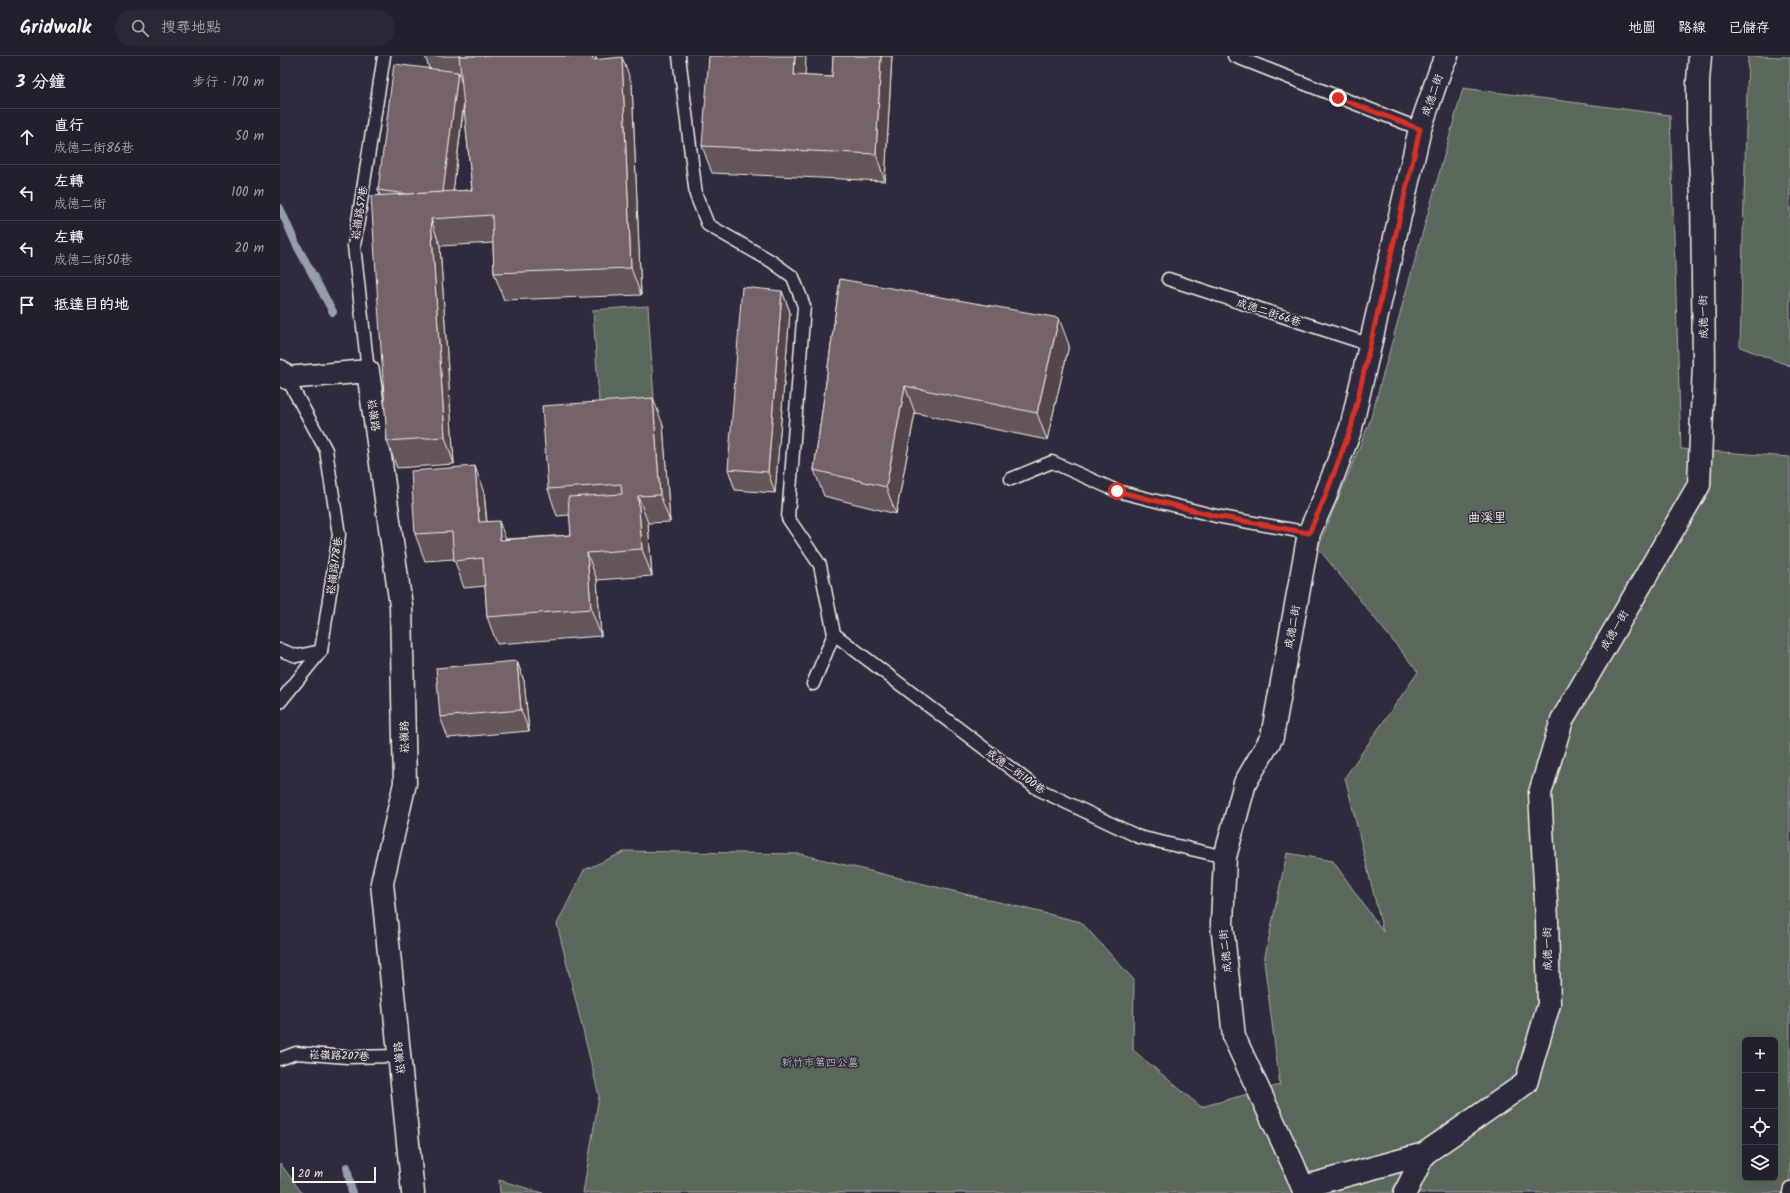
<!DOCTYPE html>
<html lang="zh-TW">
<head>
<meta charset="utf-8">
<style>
  body { margin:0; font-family:Kalam,"LXGW WenKai TC",sans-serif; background:#2b2836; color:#f1f3f6 }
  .controls { position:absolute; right:12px; bottom:12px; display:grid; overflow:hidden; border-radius:6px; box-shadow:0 4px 16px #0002 }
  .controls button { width:36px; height:36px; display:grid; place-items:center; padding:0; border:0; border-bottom:1px solid #403e4a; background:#23202e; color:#f1f3f6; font:20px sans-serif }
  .scale { position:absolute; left:12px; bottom:10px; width:84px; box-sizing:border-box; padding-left:4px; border:2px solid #f4f1e8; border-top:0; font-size:11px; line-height:14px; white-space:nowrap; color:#f4f1e8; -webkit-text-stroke:3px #2f2a3d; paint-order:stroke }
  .stop { position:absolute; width:12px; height:12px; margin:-9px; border:3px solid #d93025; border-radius:50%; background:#fff }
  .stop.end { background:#d93025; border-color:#fff; box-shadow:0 1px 4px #0008 }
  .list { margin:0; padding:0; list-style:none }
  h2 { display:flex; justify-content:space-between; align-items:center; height:52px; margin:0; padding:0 16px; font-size:17px }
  h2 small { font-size:13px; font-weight:400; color:#a3a3aa }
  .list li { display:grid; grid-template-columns:26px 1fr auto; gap:12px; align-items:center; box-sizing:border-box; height:56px; padding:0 16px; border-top:1px solid #403e4a }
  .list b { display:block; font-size:15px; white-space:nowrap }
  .list p { margin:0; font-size:13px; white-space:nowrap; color:#a3a3aa }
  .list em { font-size:13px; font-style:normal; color:#a3a3aa }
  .icon { flex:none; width:22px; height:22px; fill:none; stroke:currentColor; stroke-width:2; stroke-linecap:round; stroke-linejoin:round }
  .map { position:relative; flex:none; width:1510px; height:1137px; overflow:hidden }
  header { display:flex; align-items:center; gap:24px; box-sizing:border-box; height:56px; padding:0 20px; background:#23202e; border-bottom:1px solid #403e4a }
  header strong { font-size:19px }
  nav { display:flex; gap:22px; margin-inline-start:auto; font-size:14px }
  .search { width:280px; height:36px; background:#2b2836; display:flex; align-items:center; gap:10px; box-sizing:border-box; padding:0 14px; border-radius:22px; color:#a3a3aa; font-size:15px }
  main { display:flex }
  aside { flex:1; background:#23202e }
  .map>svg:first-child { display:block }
  .green { fill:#5a675c; stroke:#a7aca2; fill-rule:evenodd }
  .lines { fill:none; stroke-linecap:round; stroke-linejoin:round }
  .stream { stroke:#959eaa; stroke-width:8 }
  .lane-casing { stroke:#f4f1e8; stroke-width:15 }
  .street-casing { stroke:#f4f1e8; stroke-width:25 }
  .lane { stroke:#2f2a3d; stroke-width:12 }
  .street { stroke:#2f2a3d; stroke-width:22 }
  .wall { fill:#65545a; stroke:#f4f1e8; fill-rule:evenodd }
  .shaded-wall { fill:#53454a; stroke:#f4f1e8 }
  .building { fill:#766269; stroke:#f4f1e8 }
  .route { stroke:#d93025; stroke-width:5 }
  .labels { text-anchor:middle; stroke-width:3; stroke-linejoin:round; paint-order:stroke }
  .street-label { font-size:11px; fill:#f4f1e8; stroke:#2f2a3d }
  .park-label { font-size:11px; fill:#b6bab0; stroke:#2f2a3d }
  .quarter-label { font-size:13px; fill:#f4f1e8; stroke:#2f2a3d }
</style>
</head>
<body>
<header>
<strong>Gridwalk</strong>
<div class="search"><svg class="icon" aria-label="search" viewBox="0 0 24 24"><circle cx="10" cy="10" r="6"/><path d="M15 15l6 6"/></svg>搜尋地點</div>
<nav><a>地圖</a><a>路線</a><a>已儲存</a></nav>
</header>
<main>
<aside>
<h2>3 分鐘<small>步行 · 170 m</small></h2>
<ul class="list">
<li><svg class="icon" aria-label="ahead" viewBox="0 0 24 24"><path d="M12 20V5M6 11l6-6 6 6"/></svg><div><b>直行</b><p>成德二街86巷</p></div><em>50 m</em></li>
<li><svg class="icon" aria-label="left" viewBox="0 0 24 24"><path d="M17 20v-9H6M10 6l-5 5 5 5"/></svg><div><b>左轉</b><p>成德二街</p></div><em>100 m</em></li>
<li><svg class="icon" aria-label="left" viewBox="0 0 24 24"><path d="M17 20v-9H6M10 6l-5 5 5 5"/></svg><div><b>左轉</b><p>成德二街50巷</p></div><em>20 m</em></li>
<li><svg class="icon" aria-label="arrive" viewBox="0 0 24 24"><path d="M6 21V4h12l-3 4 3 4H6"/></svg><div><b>抵達目的地</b></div></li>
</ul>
</aside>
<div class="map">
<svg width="1510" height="1137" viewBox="0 0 1510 1137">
  <rect width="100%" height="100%" fill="#2f2a3d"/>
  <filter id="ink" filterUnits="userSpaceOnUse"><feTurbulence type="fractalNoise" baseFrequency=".025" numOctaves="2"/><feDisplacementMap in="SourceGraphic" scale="8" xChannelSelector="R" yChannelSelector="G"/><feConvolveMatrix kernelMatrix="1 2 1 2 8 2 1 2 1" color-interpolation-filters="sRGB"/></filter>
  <g filter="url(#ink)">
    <g class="green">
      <path d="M1468 0 1510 1V310L1460 291Z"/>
      <path d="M1183 32 1390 59 1401 393 1510 401V1137H303L319 1040 277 868 304 814 346 795 520 798 801 866 854 924 853 994 921 1051 1000 1029 984 905 1007 797 1053 805 1103 876 1065 721 1138 616 1038 492 1090 365ZM1465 984H1495V1122H1465Z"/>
      <path d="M368 250 375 359 320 362 313 254Z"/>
      <path d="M0 1107 22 1137H0Z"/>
      <path d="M219 1124 263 1137H220Z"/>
    </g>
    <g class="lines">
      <g class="stream">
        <path d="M0 152 16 188 53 256"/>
        <path d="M67 1111 72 1137"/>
      </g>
      <g class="lane-casing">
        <g id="lane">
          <path d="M399 0 416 139 428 169 491 205 513 221 524 250 508 462 540 509 554 578 533 628"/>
          <path d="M954 0 1140 73"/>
          <path d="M888 223 1091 289"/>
          <path d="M88 315 74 190 104 0"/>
          <path d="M731 423 772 406 837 435 936 460 1029 477"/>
          <path d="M554 578 758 733 859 781 945 801"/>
          <path d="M0 594 17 600 41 595"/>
          <path d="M0 646 41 595 59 479 46 394 7 322"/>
          <path d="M0 1003 16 997 67 1001 119 1000"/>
          <path d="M1509 1137 1510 1132"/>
        </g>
      </g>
      <g class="street-casing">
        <g id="street">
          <path d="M0 315 7 322 88 315 121 550 125 727 102 827 133 1137"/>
          <path d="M1023 1131 1144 1098"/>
          <path d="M1025 1137 1013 1108 954 981 942 868 945 801 965 727 992 681 1029 477 1045 441 1071 372 1140 73 1161 12 1167 0"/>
          <path d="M1125 1137 1144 1098 1246 1027 1269 948 1267 864 1260 737 1282 664 1419 429 1424 308 1422 140 1418 65V25L1420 0"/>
        </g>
      </g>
      <use href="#lane" class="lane"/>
      <use href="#street" class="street"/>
    </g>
    <g class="wall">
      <path d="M145 0H315L317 4 352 28 361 239 224 244 214 217 213 187 160 190 174 408 117 412 107 385 100 139 98 134 149 12ZM184 50 192 134 173 135Z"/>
      <path d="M553 0H612L605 125 432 117 422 90 525 20 552 21Z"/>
      <path d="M560 223 789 289 767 384 635 357 616 458 544 440 534 414Z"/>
      <path d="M502 235 510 256 495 437 455 434 448 413Z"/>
      <path d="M383 369 390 466 368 467 372 520 317 524 321 580 217 588 207 561 205 530 184 532 174 503 145 505 135 478 204 437 207 466 226 483 291 479 290 459 277 460 268 433Z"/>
      <path d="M237 605 244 625 249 675 168 682 160 661Z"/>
    </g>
    <g class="shaded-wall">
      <path d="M312 0H315L321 14 313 4Z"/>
      <path d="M515 0H526L524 46 514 19Z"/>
      <path d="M601 0H612L605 125 596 98Z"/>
      <path d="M342 1 352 28 361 239 351 212Z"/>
      <path d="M178 16 185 37 170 162 162 142Z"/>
      <path d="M151 163 160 190 174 408 165 381Z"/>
      <path d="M502 235 510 256 495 437 488 416Z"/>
      <path d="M779 262 789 289 767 384 757 357Z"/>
      <path d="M625 330 635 357 616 458 606 431Z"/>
      <path d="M373 342 383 369 390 466 380 439Z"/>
      <path d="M195 410 204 437 209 493 199 466Z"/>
      <path d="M358 440 368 467 372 520 362 493Z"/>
      <path d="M219 465 229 492 220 484Z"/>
      <path d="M307 497 317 524 321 580 311 553Z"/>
      <path d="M237 605 244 625 249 675 241 654Z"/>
    </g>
    <g class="building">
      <path d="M179 0H312L313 4 342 1 351 212 214 217 212 159 151 163 165 381 107 385 91 140 192 134Z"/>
      <path d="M429 0H515L514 19 552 21 553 0H601L596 98 422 90Z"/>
      <path d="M114 8 178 16 163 136 127 138 98 134Z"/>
      <path d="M560 223 779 262 757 357 625 330 606 431 534 414Z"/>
      <path d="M462 231 502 235 488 416 448 413Z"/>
      <path d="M373 342 380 439 358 440 362 493 307 497 311 553 207 561 203 502 174 505 172 476 135 478 131 415 195 410 199 466 219 465 220 484 291 479 288 441 342 438 341 428 268 433 262 350Z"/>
      <path d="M237 605 241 654 160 661 156 612Z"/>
    </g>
  </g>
  <g class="lines" filter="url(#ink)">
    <path class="route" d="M837 435 936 460 1029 477 1045 441 1071 372 1140 73 1058 42"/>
  </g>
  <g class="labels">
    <g class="street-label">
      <text transform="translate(1152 39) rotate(-71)" y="4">成德二街</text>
      <text transform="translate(79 157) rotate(-81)" y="4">崧嶺路57巷</text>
      <text transform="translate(989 256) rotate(18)" y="4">成德二街66巷</text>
      <text transform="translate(1423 261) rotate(-91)" y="4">成德一街</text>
      <text transform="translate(94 359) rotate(82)" y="4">崧嶺路</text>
      <text transform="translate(54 510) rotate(-82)" y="4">崧嶺路178巷</text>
      <text transform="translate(1012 571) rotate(-80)" y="4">成德二街</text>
      <text transform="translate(1334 574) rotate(-60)" y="4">成德一街</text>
      <text transform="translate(124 681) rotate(-91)" y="4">崧嶺路</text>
      <text transform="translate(736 715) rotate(35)" y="4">成德二街100巷</text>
      <text transform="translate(1267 893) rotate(-91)" y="4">成德一街</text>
      <text transform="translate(945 895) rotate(-96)" y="4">成德二街</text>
      <text transform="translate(59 999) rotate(2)" y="4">崧嶺路207巷</text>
      <text transform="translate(119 1002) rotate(-96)" y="4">崧嶺路</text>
    </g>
    <g class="park-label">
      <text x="540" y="1010">新竹市第四公墓</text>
    </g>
    <g class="quarter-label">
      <text x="1207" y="466">曲溪里</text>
    </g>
  </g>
</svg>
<div class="controls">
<button>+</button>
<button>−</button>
<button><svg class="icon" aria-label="locate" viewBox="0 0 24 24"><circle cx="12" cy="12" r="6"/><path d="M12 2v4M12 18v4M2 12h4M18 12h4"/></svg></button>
<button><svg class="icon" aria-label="layers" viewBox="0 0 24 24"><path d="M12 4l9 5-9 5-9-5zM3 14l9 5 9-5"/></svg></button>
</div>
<div class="scale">20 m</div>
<div class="stop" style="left:837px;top:435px"></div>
<div class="stop end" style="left:1058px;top:42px"></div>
</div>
</main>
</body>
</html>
